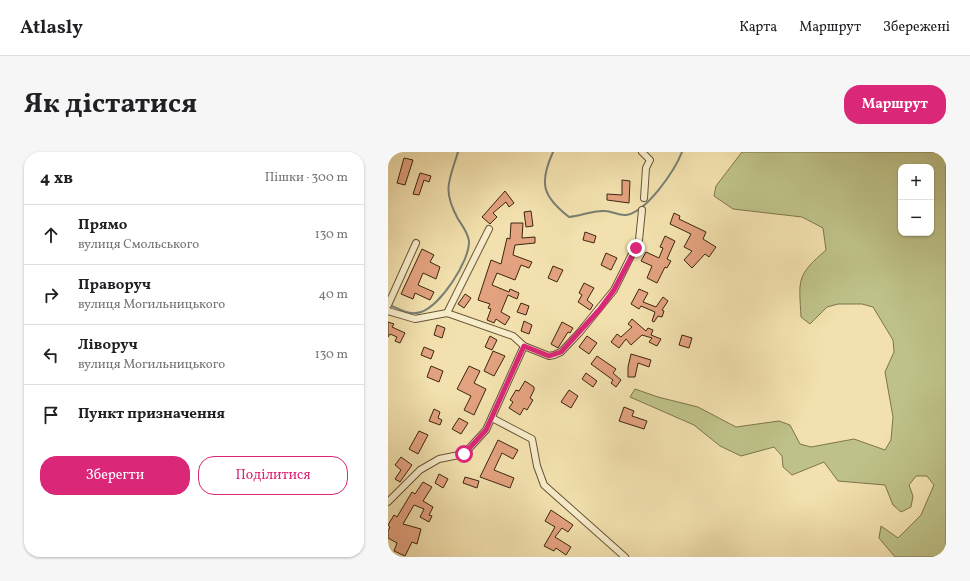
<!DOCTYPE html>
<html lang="uk">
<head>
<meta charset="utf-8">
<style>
  body { margin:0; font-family:Vollkorn,serif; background:#f6f6f6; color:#202124 }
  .controls { position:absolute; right:12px; top:12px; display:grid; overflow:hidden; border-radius:8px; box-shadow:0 1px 3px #0004 }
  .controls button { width:36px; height:36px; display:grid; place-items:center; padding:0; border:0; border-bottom:1px solid #e0e0e0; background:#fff; color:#202124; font:20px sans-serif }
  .stop { position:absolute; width:12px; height:12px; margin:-9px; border:3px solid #db2777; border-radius:50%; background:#fff }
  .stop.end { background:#db2777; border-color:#fff; box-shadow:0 1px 4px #0008 }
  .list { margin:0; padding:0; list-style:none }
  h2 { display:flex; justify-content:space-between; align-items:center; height:52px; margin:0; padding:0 16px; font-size:17px }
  h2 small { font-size:13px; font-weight:400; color:#757577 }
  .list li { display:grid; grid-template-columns:26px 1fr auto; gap:12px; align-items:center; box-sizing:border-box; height:60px; padding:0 16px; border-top:1px solid #e0e0e0 }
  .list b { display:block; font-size:15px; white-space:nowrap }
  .list p { margin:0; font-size:13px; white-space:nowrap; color:#757577 }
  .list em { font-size:13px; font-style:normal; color:#757577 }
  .actions { display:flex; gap:8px; padding:12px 16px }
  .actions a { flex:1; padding:9px 0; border:1px solid #db2777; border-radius:16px; text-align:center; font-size:14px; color:#db2777 }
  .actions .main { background:#db2777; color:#fff }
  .icon { flex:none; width:22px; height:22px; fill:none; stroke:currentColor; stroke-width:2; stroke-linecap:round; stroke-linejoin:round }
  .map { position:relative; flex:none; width:558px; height:405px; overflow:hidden; border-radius:16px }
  header { display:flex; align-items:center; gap:24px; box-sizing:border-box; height:56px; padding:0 20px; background:#fff; border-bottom:1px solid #e0e0e0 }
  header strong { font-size:19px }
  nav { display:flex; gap:22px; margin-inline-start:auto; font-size:14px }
  .intro { display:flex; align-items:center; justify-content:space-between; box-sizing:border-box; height:96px; padding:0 24px }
  h1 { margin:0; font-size:28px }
  .button { padding:10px 18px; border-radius:16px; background:#db2777; color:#fff; font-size:14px; font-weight:700 }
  main { display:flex; gap:24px; padding:0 24px }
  aside { flex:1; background:#fff; border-radius:16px; box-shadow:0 1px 3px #0004 }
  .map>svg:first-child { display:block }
  .green { fill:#bec288; stroke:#7e744c; fill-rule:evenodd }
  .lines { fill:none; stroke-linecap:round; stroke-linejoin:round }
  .stream { stroke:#787f74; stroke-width:2 }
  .building { fill:#e3a27f; stroke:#3d2610 }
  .street-casing { stroke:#6a5538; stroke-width:8 }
  .street { stroke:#f7ecca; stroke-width:6 }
  .route { stroke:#db2777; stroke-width:5 }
</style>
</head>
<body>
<header>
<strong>Atlasly</strong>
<nav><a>Карта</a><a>Маршрут</a><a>Збережені</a></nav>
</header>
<div class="intro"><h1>Як дістатися</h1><a class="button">Маршрут</a></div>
<main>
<aside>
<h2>4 хв<small>Пішки · 300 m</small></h2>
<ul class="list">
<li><svg class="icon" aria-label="ahead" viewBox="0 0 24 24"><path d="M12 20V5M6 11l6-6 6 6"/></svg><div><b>Прямо</b><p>вулиця Смольського</p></div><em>130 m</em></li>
<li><svg class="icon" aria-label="right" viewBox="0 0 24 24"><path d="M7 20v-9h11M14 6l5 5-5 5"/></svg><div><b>Праворуч</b><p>вулиця Могильницького</p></div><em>40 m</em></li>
<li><svg class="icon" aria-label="left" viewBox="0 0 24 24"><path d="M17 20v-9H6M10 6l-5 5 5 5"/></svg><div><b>Ліворуч</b><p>вулиця Могильницького</p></div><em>130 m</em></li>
<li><svg class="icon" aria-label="arrive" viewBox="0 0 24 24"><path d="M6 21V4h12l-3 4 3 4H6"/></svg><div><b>Пункт призначення</b></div></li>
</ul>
<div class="actions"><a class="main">Зберегти</a><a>Поділитися</a></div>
</aside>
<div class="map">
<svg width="558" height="405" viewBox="0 0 558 405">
  <rect width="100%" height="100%" fill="#f2e1ae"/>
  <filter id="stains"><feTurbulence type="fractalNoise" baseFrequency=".005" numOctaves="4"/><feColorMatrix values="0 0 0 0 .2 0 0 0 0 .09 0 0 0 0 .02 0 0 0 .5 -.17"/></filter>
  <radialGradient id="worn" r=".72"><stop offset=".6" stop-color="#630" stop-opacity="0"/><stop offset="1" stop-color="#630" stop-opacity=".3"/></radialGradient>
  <path class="green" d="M354 0H558V405H507L491 386 493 374 510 386 533 363 546 333 539 324H528L521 333 525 344 523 355 513 360 505 353 497 333 450 329 436 310 404 323 395 315 394 304 386 295 353 304 332 294 306 273 242 245 247 237 270 245 310 255 348 275 391 269 402 273 412 292 423 295 466 287 497 298 503 288 505 265 497 220 506 200 505 188 485 155 474 152H450L439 155 422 172 413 165C411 127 408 124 438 98L435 76 414 65 345 57 326 44 328 34ZM513 15H543V81H513Z"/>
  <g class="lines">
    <g class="stream">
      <path d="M165 0C151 31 154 44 181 65 193 64 205 58 217 59 224 59 231 64 238 63 259 60 287 18 294 0"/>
      <path d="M1 153C12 157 21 164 33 160 52 154 82 109 81 89 80 81 74 73 70 67 54 38 61 29 70 0"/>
    </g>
  </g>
  <g class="building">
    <path d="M16 6 25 8 17 33 9 31Z"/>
    <path d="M32 21 43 24 41 30 36 28 31 43 25 42Z"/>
    <path d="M234 28 242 29 241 51 219 48V42L234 43Z"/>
    <path d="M117 39 126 51 121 55 118 50 105 61 109 65 102 72 94 65Z"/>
    <path d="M143 59 145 74 138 75 136 60Z"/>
    <path d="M286 61 292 64 291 67 318 80 315 87 328 95 321 105 317 102 304 116 296 108 304 99 296 95 303 82 282 72Z"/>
    <path d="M123 71H135L134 86 147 85V91L127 93 125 103 144 110 141 116 133 113 127 128 109 121 104 133 121 140 122 137 131 141 129 147 120 143 113 160 122 165 117 173 108 167 106 171 99 168 103 157 100 156 102 152 90 148 103 108 113 112 119 86 122 87Z"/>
    <path d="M197 80 208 84 206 91 195 88Z"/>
    <path d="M277 84 287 89 279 107 283 109 279 116 277 115 269 131 259 126 264 114 253 109 258 100 271 106 275 96 272 95Z"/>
    <path d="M34 97 46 103 42 110 52 115 48 127 35 121 30 133 46 140 42 148 27 141 25 147 13 142Z"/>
    <path d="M218 101 229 106 223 118 213 113Z"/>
    <path d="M165 114 175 118 169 130 160 126Z"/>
    <path d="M196 131 206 136 199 148 205 153 202 158 190 150 194 143 191 141Z"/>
    <path d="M251 137 260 141 255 150 268 155 275 145 280 149 274 158 276 159 274 165 270 164 266 170 264 169 267 160 253 154 251 157 243 152Z"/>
    <path d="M77 142 83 146 76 156 70 152Z"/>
    <path d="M133 151 141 154 138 163 129 160Z"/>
    <path d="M244 167 258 179 260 176 265 178 263 183 273 187 269 194 261 190 264 186 254 183 243 193 238 187 231 196 223 190 229 182 233 185 244 175 240 172Z"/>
    <path d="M136 169 144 173 141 182 133 179Z"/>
    <path d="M0 170 6 172 4 175 17 181 12 191 7 189 9 185 2 182 0 185Z"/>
    <path d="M174 170 185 176 182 181 180 180 170 196 163 192Z"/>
    <path d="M49 173 57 176 54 186 46 183Z"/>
    <path d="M294 183 304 186 301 196 291 193Z"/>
    <path d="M102 184 109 188 104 198 97 195Z"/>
    <path d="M199 184 209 191 201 202 191 195Z"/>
    <path d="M36 195 46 199 43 207 33 203Z"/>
    <path d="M105 199 117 204 106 224 96 219Z"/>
    <path d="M243 202 263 208 261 215 250 211 247 225H240V215Z"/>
    <path d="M209 204 228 217 225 221 233 228 228 235 223 231 225 228 203 212Z"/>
    <path d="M43 214 55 219 51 230 39 225Z"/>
    <path d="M81 214 92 219 86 231 98 237 86 263 76 258 83 244 69 237Z"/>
    <path d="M198 221 209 229 205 235 194 227Z"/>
    <path d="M137 229 146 235V238L142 246 145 248 139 258 136 256 132 263 121 256 125 250 122 248 128 238 131 239Z"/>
    <path d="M181 238 190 244 183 256 173 250Z"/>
    <path d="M236 255 246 259 244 264 259 269 256 277 231 269Z"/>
    <path d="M46 257 52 260 50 266 54 268 52 273 41 269Z"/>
    <path d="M71 266 80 271 73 282 64 277Z"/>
    <path d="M31 279 40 283 30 302 21 297Z"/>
    <path d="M110 288 130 298 125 307 114 301 106 318 126 326 122 336 92 325Z"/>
    <path d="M13 305 24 313 12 330 7 327 13 318 7 313Z"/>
    <path d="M51 322 60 327 55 336 47 331Z"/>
    <path d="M77 325 91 329 89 336 75 331Z"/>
    <path d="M35 330 44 335 35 349 45 355 41 363 44 364 41 370 32 365 36 357 26 353 15 372 33 377 29 392 24 390 17 404 6 399 9 391 0 386V379L2 375 0 373 6 363 9 365 24 340 27 342Z"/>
    <path d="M163 358 185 373 180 380 174 376 167 385 183 395 178 403 168 396 166 399 156 394 167 375 157 369Z"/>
  </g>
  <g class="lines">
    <g class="street-casing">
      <g id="street">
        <path d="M254 0 262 8 258 16 256 46"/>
        <path d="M0 153 28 91"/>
        <path d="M0 159 27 167 59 161 125 184 136 194 161 204 166 203 173 200 191 181 226 138 251 88 254 58"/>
        <path d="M59 161 101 77"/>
        <path d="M104 266 144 287 149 314 156 333 237 405"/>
        <path d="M0 350 32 318 51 307 76 302 98 278 136 194"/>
      </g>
    </g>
    <use href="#street" class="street"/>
  </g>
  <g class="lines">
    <path class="route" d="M76 302 98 278 136 194 161 204 173 200 212 157 226 138 248 96"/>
  </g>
  <rect width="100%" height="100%" filter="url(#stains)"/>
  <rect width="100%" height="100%" fill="url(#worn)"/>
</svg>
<div class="controls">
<button>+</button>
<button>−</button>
</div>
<div class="stop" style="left:76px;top:302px"></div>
<div class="stop end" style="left:248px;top:96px"></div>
</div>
</main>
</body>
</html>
